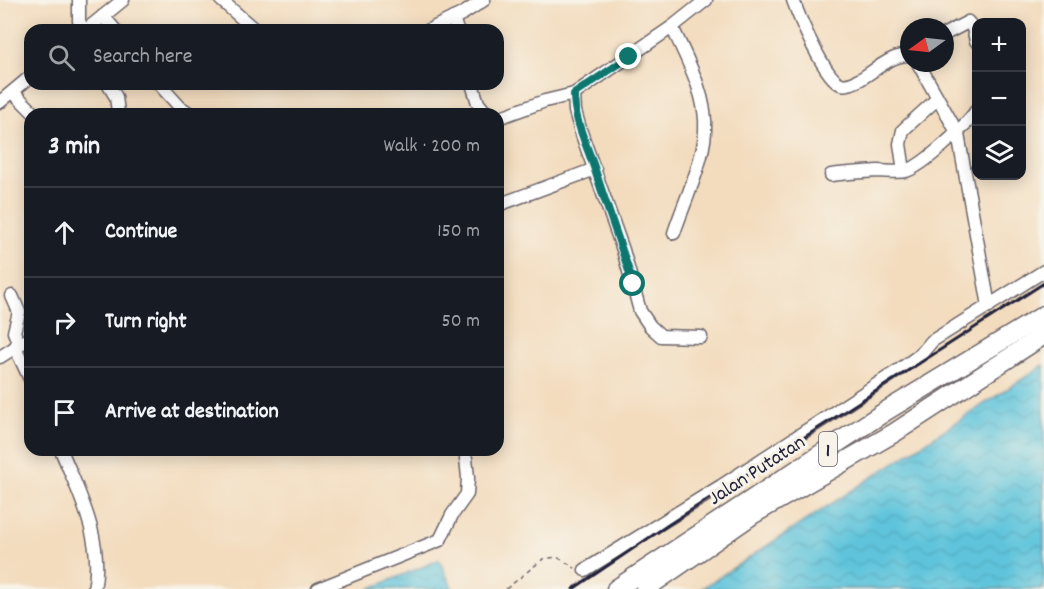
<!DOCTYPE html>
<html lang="en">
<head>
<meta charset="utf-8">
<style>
  body { margin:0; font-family:Dekko,sans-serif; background:#20242c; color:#f1f3f6 }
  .controls { position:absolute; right:18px; top:18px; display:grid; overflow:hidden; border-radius:12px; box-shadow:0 3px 15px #0003 }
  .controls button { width:54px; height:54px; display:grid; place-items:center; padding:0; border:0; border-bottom:2px solid #363941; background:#171b24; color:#f1f3f6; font:30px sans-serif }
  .compass { position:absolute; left:900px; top:18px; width:54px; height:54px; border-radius:50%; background:#171b24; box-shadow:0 3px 15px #0003; rotate:255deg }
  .stop { position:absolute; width:18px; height:18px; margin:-14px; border:4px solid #0f766e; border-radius:50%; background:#fff }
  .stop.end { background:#0f766e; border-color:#fff; box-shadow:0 2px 6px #0008 }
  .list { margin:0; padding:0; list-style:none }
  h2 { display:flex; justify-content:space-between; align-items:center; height:78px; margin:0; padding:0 24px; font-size:26px }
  h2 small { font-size:20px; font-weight:400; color:#9ea1a6 }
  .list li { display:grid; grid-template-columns:39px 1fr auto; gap:18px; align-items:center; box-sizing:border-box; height:90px; padding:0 24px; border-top:2px solid #363941 }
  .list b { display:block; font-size:22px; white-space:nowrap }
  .list em { font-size:20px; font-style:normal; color:#9ea1a6 }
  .icon { flex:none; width:33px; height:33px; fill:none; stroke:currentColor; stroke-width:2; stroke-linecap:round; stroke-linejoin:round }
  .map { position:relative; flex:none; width:1044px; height:589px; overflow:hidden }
  .search { position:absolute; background:#171b24; box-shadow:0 3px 15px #0003; left:24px; top:24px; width:480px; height:66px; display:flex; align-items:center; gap:15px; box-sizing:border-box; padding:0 21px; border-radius:18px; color:#9ea1a6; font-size:22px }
  .panel { position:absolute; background:#171b24; box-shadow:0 3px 15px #0003; left:24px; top:108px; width:480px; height:348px; border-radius:18px }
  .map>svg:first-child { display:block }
  .water { fill:url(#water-waves); stroke:#40738b; stroke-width:1.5 }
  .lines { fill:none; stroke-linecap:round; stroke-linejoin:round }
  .minor-casing { stroke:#6b6369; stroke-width:15 }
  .highway-casing { stroke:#6b6369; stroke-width:21 }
  .path { stroke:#6b6369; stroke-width:1.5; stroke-dasharray:4.5 4.5; stroke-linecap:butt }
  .minor { stroke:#fff; stroke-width:12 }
  .highway { stroke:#fff; stroke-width:18 }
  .rail { stroke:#22223b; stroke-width:3 }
  .route { stroke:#0f766e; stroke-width:8 }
  .labels { text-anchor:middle; stroke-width:6; stroke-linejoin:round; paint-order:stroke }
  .shield { fill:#f7f3e8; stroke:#62616f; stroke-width:1.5 }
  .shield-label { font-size:20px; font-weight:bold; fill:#22223b }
  .street-label { font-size:21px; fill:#22223b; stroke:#f7f3e8 }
</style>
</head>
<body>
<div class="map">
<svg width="1044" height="589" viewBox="0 0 1044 589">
  <defs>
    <pattern id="water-waves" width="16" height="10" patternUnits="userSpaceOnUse" patternTransform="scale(1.5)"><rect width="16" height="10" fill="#5ec4db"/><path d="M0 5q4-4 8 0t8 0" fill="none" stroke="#51a8bd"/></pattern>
  </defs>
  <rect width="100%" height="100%" fill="#f7f3e8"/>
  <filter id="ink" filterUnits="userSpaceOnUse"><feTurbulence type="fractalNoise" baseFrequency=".0167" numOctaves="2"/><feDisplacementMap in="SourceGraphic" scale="12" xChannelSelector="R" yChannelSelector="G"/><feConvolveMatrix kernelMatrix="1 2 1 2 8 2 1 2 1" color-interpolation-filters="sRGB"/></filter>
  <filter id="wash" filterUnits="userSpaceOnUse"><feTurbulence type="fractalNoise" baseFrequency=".008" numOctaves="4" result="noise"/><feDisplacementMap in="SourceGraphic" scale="24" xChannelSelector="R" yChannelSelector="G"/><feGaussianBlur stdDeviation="1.35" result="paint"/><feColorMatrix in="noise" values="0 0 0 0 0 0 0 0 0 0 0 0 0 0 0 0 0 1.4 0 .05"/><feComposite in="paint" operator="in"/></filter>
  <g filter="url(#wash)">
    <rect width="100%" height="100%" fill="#f3dcbe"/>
    <g class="water">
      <path d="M1044 365V589H701Z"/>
      <path d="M439 560 453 589H369Z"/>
    </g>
  </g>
  <g filter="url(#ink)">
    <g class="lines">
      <g class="minor-casing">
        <g id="minor">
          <path d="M79 0V21L83 30"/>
          <path d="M221 0 255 30"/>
          <path d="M793 0C799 17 825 79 841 84 847 86 854 82 859 80 875 71 890 55 909 55"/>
          <path d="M103 16 115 30"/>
          <path d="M453 18 457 30"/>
          <path d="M672 27C686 57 708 97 705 132 703 164 684 202 674 233"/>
          <path d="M86 30 123 0"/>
          <path d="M429 30 464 13 484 0"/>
          <path d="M945 34 968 22 973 28 976 41"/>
          <path d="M918 63 958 134 989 306"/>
          <path d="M108 84 116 97 118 112"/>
          <path d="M159 84 180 107 191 114"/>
          <path d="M472 84 478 103 487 114"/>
          <path d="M13 92 35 114"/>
          <path d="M574 94 575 111 581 132 623 250 640 311 650 326 661 336 701 337"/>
          <path d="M0 102 30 77"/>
          <path d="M498 118 545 101 574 94 672 27 706 0"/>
          <path d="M904 171 900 144 903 130 937 99"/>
          <path d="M831 175C846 173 862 172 878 171 886 171 897 173 906 171 923 166 966 126 976 111"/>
          <path d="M498 205 595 169"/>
          <path d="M12 296 19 312 14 332 19 344"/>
          <path d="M15 347 30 379"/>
          <path d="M0 357 30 338"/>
          <path d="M61 450C79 493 104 541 94 589"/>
          <path d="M585 570 721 486 899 370 921 354 932 341 1044 271"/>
          <path d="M318 589 440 540 452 515 467 494 468 478 466 458"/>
        </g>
      </g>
      <g class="highway-casing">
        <g id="highway">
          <path d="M616 589 886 411 1044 315"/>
          <path d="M645 589 752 515 894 433 1044 335"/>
        </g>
      </g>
      <path class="path" d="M506 589 543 559 557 557 575 568"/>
      <use href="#minor" class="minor"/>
      <use href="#highway" class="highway"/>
      <path class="rail" d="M573 589 668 525 1044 283"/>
    </g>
  </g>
  <g class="lines" filter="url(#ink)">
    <path class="route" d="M629 57 574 94C574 121 587 145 595 170 607 208 621 245 633 284"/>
  </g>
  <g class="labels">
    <rect class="shield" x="819" y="432" width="18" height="34" rx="4.5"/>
    <g class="shield-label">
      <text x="828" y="456">1</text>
    </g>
    <g class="street-label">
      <text transform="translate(756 469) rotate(-33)" y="7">Jalan Putatan</text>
    </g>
  </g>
</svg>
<div class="controls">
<button>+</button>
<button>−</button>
<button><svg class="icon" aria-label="layers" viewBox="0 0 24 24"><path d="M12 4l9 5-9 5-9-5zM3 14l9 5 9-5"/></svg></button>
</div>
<svg class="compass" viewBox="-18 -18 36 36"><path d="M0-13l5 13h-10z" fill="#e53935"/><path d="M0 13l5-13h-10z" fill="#9ea1a6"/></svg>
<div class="stop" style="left:633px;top:284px"></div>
<div class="stop end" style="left:629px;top:57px"></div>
<div class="search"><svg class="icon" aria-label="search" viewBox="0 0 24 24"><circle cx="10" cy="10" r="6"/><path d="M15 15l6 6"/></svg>Search here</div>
<section class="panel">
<h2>3 min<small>Walk · 200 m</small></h2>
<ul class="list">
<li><svg class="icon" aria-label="ahead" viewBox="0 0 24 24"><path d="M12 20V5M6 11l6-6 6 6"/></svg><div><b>Continue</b></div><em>150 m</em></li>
<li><svg class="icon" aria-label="right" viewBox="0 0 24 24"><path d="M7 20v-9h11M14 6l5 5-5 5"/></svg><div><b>Turn right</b></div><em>50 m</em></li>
<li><svg class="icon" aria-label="arrive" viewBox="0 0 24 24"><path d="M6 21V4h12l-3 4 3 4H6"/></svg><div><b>Arrive at destination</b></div></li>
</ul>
</section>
</div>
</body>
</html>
